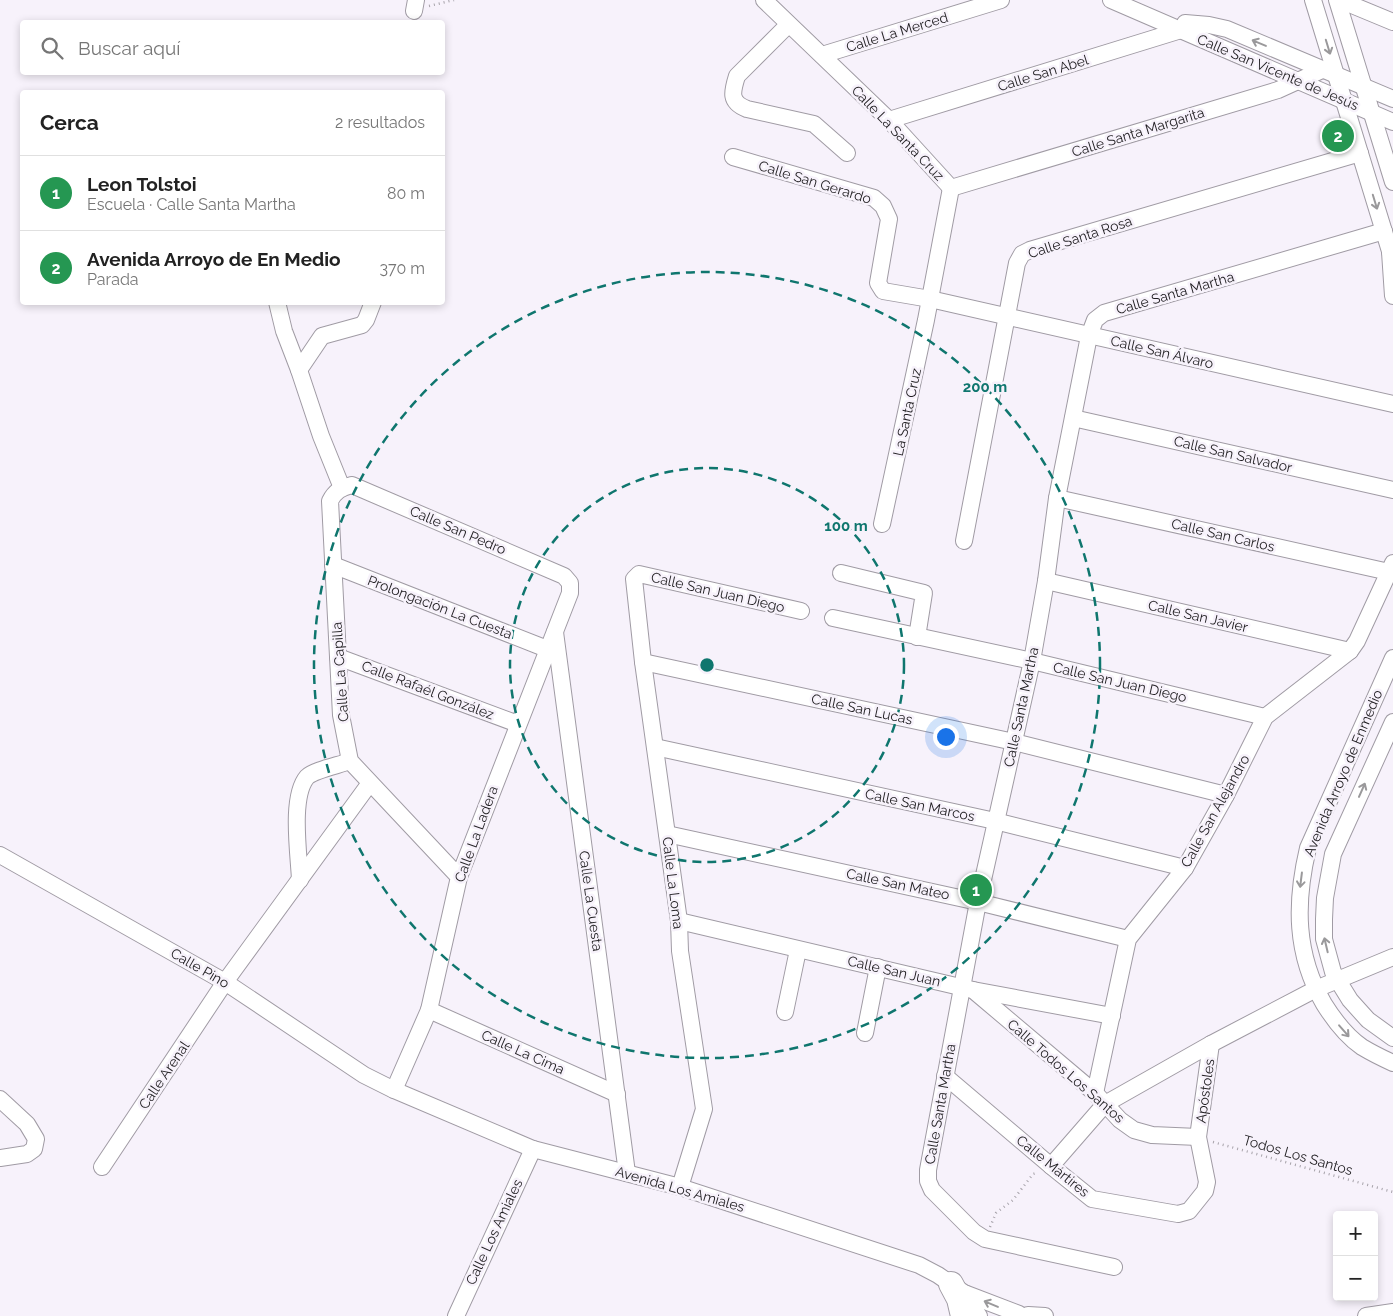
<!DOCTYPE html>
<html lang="es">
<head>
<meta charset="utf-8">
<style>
  body { margin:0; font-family:Raleway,sans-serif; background:#f2f2f2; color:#222 }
  .controls { position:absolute; right:15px; bottom:15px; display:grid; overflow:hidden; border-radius:5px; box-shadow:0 2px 8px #0003 }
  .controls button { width:45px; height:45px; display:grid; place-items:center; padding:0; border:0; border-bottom:1px solid #e0e0e0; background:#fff; color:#222; font:25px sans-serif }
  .you { position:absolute; left:945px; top:736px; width:18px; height:18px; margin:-12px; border:4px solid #fff; border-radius:50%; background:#1a73e8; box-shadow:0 0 0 8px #1a73e833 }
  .badge { display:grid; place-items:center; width:32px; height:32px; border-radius:50%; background:#259752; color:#fff; font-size:16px; font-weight:700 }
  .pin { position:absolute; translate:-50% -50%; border:2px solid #fff; box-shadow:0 1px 5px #0006 }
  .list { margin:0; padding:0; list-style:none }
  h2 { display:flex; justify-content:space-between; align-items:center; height:65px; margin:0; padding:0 20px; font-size:21px }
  h2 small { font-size:16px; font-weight:400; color:#767676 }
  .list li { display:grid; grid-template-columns:32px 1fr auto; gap:15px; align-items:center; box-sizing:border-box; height:75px; padding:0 20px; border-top:1px solid #e0e0e0 }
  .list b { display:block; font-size:19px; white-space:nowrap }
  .list p { margin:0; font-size:16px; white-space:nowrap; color:#767676 }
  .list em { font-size:16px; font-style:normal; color:#767676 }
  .icon { flex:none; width:28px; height:28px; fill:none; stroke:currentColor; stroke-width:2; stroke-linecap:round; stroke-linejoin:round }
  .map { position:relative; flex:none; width:1393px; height:1316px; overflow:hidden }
  .search { position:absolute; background:#fff; box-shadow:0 2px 8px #0003; left:20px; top:20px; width:425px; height:55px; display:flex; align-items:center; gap:12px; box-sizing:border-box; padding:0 18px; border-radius:5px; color:#767676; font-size:19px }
  .panel { position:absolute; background:#fff; box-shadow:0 2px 8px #0003; left:20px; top:90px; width:425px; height:215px; border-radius:5px }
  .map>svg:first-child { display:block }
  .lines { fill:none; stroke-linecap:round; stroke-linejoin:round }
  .minor-casing { stroke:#a09ba4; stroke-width:18 }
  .highway-casing { stroke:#a09ba4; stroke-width:26 }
  .path { stroke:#a6a2a9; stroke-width:2.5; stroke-dasharray:1 4; stroke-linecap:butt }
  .minor { stroke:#fff; stroke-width:16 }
  .highway { stroke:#fff; stroke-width:24 }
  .oneway { stroke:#9a999b }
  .ring { fill:none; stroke:#0f766e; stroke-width:2.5; stroke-dasharray:9 6 }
  .labels { text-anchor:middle; stroke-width:5; stroke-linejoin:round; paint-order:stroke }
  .street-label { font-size:14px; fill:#1f1d20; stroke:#f7f2fb }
  .centre { fill:#0f766e; stroke:#f7f2fb; stroke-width:2.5 }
  .ring-label { font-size:15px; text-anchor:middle; font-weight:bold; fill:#0f766e; stroke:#f7f2fb; stroke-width:5; stroke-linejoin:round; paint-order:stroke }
</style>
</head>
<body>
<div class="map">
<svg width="1393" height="1316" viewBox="0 0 1393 1316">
  <rect width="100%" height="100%" fill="#f7f2fb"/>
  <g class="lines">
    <g class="minor-casing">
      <g id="minor">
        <path d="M764 0 889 120 951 188"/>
        <path d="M1111 0 1393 122"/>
        <path d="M1313 0 1393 261"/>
        <path d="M1337 0 1393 182"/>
        <path d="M1340 0 1393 22"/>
        <path d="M414 11 416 0"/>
        <path d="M1185 23 1209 25 1227 29 1393 99"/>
        <path d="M788 25 737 76C732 92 729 102 747 109L814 124 847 153"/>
        <path d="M822 55 1001 0"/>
        <path d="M889 120 1181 30 1196 24"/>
        <path d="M733 157 874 198 883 206 889 219 878 283 883 291 930 299 1393 404"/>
        <path d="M951 188 1278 90 1322 70"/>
        <path d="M1390 252 1393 296"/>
        <path d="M277 302 284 331 299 370 321 436 342 488"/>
        <path d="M299 370 322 336 362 325 366 320 373 302"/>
        <path d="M1073 418 1393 490"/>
        <path d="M1057 498 1389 572"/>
        <path d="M882 524 926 320 951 188"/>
        <path d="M964 541 1017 263 1022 254 1030 250 1360 153"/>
        <path d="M333 565 547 649"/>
        <path d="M841 573 924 593 917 637"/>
        <path d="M1046 581 1350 651"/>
        <path d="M833 618 1032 661 1265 717"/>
        <path d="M555 632 627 1173"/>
        <path d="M338 657 518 724"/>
        <path d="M1393 658 1308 848C1295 903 1295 954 1324 1004 1334 1020 1346 1036 1362 1047 1372 1053 1382 1058 1393 1063"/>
        <path d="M643 662 1014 742 1226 795"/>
        <path d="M1393 722 1333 854 1325 898 1324 919V939L1333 972 1337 979 1350 1000 1368 1020 1393 1038"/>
        <path d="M655 747 995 821 1185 868"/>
        <path d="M667 834 978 902 1128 939"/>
        <path d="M0 855 225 982 364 1075 394 1090 533 1149 680 1187 919 1265 938 1275 964 1293 1019 1314"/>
        <path d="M300 880C299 855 290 797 307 777 314 770 340 765 350 761"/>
        <path d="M679 921 973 990 1112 1016"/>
        <path d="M973 990 1095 1093 1120 1120 1134 1130 1152 1135 1198 1137"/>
        <path d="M429 1010 617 1094"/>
        <path d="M785 1012 798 950"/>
        <path d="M865 1033 878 967"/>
        <path d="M945 1076 1051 1166 1092 1199 1178 1214 1189 1211 1205 1191 1207 1182 1198 1137 1211 1044"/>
        <path d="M394 1090 429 1010 459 877 570 593V583L564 576 352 485C341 488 335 491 330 501L341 715 350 761 459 877"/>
        <path d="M1095 1093 1128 939 1185 868 1226 795 1265 717 1350 651 1357 641 1393 563"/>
        <path d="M0 1099 27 1124 36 1139 34 1149 27 1154 0 1158"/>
        <path d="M1051 1166 1105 1104 1211 1044 1316 989 1393 957"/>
        <path d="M102 1167 225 982 370 783"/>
        <path d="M680 1187 704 1109 680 951 679 921 643 662 634 579 639 574 801 611"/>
        <path d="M1114 1267 985 1239 974 1232 932 1190 928 1181V1170L978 902 1032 661 1046 581 1057 498 1089 336 1095 320 1104 313 1384 231"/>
        <path d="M964 1293 979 1316"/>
        <path d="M1028 1315 1045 1316"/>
        <path d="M456 1316 533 1149"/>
        <path d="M1366 1316 1393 1312"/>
      </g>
    </g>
    <g class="highway-casing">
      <path id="highway" d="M951 1284 959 1299 963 1316"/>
    </g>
    <g class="path">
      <path d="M429 6 454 0"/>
      <path d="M1213 1142 1393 1192"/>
      <path d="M990 1227 996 1213 1013 1200 1033 1174 1036 1173"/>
    </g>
    <use href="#minor" class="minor"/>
    <use href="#highway" class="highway"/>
  </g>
  <defs><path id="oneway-shaft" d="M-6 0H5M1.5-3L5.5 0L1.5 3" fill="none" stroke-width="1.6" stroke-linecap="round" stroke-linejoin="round" transform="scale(1.25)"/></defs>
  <g class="oneway">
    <use href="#oneway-shaft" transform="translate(1259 43) rotate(-157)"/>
    <use href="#oneway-shaft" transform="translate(1328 47) rotate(73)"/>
    <use href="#oneway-shaft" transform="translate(1375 202) rotate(73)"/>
    <use href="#oneway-shaft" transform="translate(1362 790) rotate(-66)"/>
    <use href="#oneway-shaft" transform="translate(1301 880) rotate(97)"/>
    <use href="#oneway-shaft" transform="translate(1326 945) rotate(-103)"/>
    <use href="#oneway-shaft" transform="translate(1344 1031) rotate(49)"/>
    <use href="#oneway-shaft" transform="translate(991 1304) rotate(-157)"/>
  </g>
  <g class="ring">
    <circle cx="707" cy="665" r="197"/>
    <circle cx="707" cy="665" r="393"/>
  </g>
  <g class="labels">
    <g class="street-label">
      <text transform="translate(897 32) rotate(-17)" y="5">Calle La Merced</text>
      <text transform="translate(1278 72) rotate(23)" y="5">Calle San Vicente de Jesús</text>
      <text transform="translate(1043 73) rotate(-17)" y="5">Calle San Abel</text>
      <text transform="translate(1138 132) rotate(-17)" y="5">Calle Santa Margarita</text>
      <text transform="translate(898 133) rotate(46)" y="5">Calle La Santa Cruz</text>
      <text transform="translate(815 182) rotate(17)" y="5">Calle San Gerardo</text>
      <text transform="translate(1080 237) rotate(-18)" y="5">Calle Santa Rosa</text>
      <text transform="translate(1175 293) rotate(-16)" y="5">Calle Santa Martha</text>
      <text transform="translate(1162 352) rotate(13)" y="5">Calle San Álvaro</text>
      <text transform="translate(907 412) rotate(-78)" y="5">La Santa Cruz</text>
      <text transform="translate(1233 454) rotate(13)" y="5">Calle San Salvador</text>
      <text transform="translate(458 530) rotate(23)" y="5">Calle San Pedro</text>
      <text transform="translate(1223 535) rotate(13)" y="5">Calle San Carlos</text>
      <text transform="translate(718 592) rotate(13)" y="5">Calle San Juan Diego</text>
      <text transform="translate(440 607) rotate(21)" y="5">Prolongación La Cuesta</text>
      <text transform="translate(1198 616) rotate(13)" y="5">Calle San Javier</text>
      <text transform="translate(340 672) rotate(-94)" y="5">Calle La Capilla</text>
      <text transform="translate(1120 682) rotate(13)" y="5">Calle San Juan Diego</text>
      <text transform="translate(428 690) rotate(21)" y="5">Calle Rafaél González</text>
      <text transform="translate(1021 707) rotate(-78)" y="5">Calle Santa Martha</text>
      <text transform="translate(862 709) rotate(12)" y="5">Calle San Lucas</text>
      <text transform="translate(1343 773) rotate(-67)" y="5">Avenida Arroyo de Enmedio</text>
      <text transform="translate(920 805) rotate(12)" y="5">Calle San Marcos</text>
      <text transform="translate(1215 811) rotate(-61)" y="5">Calle San Alejandro</text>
      <text transform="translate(476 834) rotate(-70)" y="5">Calle La Ladera</text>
      <text transform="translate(673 883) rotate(83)" y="5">Calle La Loma</text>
      <text transform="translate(898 884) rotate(12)" y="5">Calle San Mateo</text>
      <text transform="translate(591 901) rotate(82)" y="5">Calle La Cuesta</text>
      <text transform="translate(200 968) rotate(30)" y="5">Calle Pino</text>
      <text transform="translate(894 971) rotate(13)" y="5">Calle San Juan</text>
      <text transform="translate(523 1052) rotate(24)" y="5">Calle La Cima</text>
      <text transform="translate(1066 1071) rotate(41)" y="5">Calle Todos Los Santos</text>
      <text transform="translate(164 1075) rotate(-56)" y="5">Calle Arenal</text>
      <text transform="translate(1205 1091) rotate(-82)" y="5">Apóstoles</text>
      <text transform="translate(940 1104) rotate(-80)" y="5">Calle Santa Martha</text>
      <text transform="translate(1298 1155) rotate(16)" y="5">Todos Los Santos</text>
      <text transform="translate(1053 1166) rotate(39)" y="5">Calle Mártires</text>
      <text transform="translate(680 1189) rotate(16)" y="5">Avenida Los Amiales</text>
      <text transform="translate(494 1232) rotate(-65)" y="5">Calle Los Amiales</text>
    </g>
  </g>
  <circle cx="707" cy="665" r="8" class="centre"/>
  <g class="ring-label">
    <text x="985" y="392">200 m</text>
    <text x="846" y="531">100 m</text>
  </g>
</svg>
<div class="controls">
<button>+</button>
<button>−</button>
</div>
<div class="you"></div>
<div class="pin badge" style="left:976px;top:890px">1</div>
<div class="pin badge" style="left:1338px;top:136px">2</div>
<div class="search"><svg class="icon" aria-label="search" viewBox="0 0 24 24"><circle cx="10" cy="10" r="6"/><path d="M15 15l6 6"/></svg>Buscar aquí</div>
<section class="panel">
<h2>Cerca<small>2 resultados</small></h2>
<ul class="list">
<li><span class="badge">1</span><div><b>Leon Tolstoi</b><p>Escuela · Calle Santa Martha</p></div><em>80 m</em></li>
<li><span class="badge">2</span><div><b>Avenida Arroyo de En Medio</b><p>Parada</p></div><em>370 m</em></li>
</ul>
</section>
</div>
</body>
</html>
